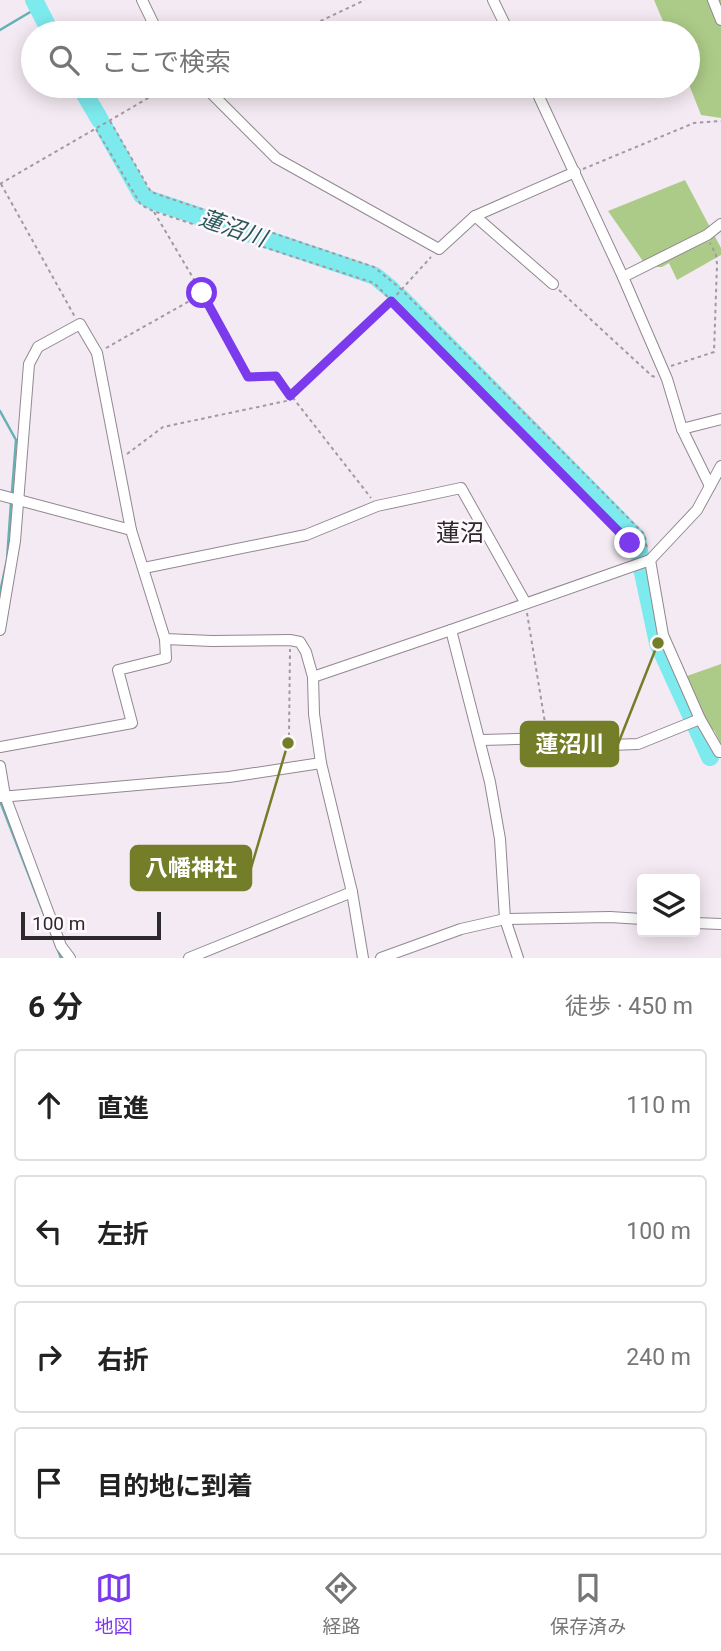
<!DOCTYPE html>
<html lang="ja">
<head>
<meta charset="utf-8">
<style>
  body { margin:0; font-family:Roboto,"Noto Sans JP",sans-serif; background:#f6f6f6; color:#222 }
  .controls { position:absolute; right:21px; bottom:21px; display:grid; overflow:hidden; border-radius:7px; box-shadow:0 4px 18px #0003 }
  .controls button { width:63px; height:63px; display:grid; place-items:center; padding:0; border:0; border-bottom:2px solid #e0e0e0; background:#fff; color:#222; font:35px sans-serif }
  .scale { position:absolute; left:21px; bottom:18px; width:140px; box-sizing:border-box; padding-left:7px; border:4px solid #2c292c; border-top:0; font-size:19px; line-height:24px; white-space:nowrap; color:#2c292c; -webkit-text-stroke:5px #fff9fe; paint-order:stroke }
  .stop { position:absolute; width:21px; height:21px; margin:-16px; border:5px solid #7c3aed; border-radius:50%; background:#fff }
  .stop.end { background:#7c3aed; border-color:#fff; box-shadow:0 2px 7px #0008 }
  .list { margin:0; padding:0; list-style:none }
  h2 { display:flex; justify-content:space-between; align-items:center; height:91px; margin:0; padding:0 28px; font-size:30px }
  h2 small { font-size:23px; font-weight:400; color:#767676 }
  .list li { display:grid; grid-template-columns:46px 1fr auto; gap:21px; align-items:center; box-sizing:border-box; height:112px; margin:0 14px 14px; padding:0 14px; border:2px solid #e0e0e0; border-radius:7px }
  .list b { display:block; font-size:26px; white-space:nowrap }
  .list em { font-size:23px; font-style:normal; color:#767676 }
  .icon { flex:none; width:38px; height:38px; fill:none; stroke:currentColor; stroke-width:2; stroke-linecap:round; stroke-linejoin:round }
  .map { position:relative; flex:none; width:721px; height:958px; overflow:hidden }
  .search { position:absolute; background:#fff; box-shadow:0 4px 18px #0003; left:21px; right:21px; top:21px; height:77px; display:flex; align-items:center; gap:18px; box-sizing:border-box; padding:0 24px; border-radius:38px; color:#767676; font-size:26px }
  .sheet { height:595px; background:#fff }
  nav { display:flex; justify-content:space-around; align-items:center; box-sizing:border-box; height:98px; border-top:2px solid #e0e0e0; background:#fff; font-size:19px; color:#767676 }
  nav a { display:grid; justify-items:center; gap:4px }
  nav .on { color:#7c3aed }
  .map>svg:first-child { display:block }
  .green { fill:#adcb88 }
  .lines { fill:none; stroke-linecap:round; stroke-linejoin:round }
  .stream { stroke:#65b1b4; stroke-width:2.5 }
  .river { stroke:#7debee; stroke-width:18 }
  .minor-casing { stroke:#918890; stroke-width:12 }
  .path { stroke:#a19aa1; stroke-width:2; stroke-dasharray:3.5 3.5; stroke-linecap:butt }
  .minor { stroke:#fff; stroke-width:10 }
  .route { stroke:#7c3aed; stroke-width:9 }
  .labels { text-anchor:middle; stroke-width:5; stroke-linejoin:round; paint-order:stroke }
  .water-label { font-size:23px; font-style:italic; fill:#265758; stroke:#fff9fe }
  .quarter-label { font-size:24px; fill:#2c292c; stroke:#fff9fe }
  .leader { fill:none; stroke:#747d28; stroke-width:2.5 }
  .callout-dot { fill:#747d28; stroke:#fff9fe; stroke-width:2.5 }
  .callout { fill:#747d28; stroke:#747d28; stroke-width:2.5 }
  .callout-label { font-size:23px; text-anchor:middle; font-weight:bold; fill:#fff }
</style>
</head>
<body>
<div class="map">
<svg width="721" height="958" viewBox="0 0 721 958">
  <rect width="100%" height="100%" fill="#f4eaf3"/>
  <g class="green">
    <path d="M654 0H721V118L701 115 688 82V33H668Z"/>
    <path d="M685 180 721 248V255L677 280 669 263 662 267H647L608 211Z"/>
    <path d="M721 664V744L714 730 711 731 687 676Z"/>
  </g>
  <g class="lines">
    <g class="stream">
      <path d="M0 30 37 8"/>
      <path d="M0 411 16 440 12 492"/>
      <path d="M0 592 7 560 11 503"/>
      <path d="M0 801 61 958"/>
    </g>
    <g class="river">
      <path d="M34 0 51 33"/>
      <path d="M80 86 100 120"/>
      <path d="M105 129 142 195 151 200 375 276 392 290"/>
      <path d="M400 297 637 538 640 557"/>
      <path d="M642 568 658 643 710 757"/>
    </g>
    <g class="minor-casing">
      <g id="minor">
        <path d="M142 0 158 33"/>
        <path d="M493 0 509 33"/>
        <path d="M713 0 721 20"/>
        <path d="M196 86 211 93 276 158 439 249 475 216 575 172"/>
        <path d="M534 86 623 277 667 379 682 429 710 486"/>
        <path d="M475 216 553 284"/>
        <path d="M623 277 707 235 721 224"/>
        <path d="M682 429 721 419"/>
        <path d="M0 495 131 530 165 639 212 641 290 640 300 642 306 652 313 677"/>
        <path d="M650 560 663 635 700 719 719 752H721"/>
        <path d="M144 568 306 535 377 506 461 488 525 602"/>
        <path d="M0 630 15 541 29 364 38 347 80 324 97 353 131 530"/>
        <path d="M481 740 548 738 582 746 638 744 700 719"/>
        <path d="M0 747 132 723 118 670 166 658 165 639"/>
        <path d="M0 766 5 796 61 946 70 958"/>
        <path d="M0 797 229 777 321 763"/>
        <path d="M695 923 721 924"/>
        <path d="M189 958 352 892"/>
        <path d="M363 958 352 892 321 763 314 714 313 677 451 630"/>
        <path d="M381 958 461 929 505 919 610 917 642 919"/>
        <path d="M518 958 505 919 500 839 490 782 451 630 650 560 697 510 721 466"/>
      </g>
    </g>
    <g class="path">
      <path d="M295 33 365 0"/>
      <path d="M110 121 151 192 374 267 401 289 644 534 647 548"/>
      <path d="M96 129 141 205 153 211 374 283 630 543 632 557"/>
      <path d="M583 169 694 123 721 121"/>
      <path d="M0 184 169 86"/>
      <path d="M1 184 75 317"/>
      <path d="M154 212 202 293 248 377 276 376 371 498"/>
      <path d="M559 290 652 376 656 377"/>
      <path d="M106 348 202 294"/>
      <path d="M671 366 714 352 717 264 716 255 710 243"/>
      <path d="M290 396 391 301 431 257"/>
      <path d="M127 454 163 427 291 400"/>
      <path d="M527 613 546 729"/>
      <path d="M289 736 290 649"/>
    </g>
    <use href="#minor" class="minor"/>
  </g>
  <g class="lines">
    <path class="route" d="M202 293 248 377 276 376 290 396 391 301 630 543"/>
  </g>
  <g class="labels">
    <g class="water-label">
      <text transform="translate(233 228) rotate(19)" y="8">蓮沼川</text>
    </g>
    <g class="quarter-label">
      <text x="460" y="541">蓮沼</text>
    </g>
  </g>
  <path class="leader" d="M658 643L618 744M288 743L251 868"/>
  <g class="callout-dot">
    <circle cx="658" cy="643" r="7"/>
    <circle cx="288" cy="743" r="7"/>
  </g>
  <g class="callout">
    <rect x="521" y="722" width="97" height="44" rx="7"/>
    <rect x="131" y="846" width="120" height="44" rx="7"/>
  </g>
  <g class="callout-label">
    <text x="570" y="752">蓮沼川</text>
    <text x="191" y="876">八幡神社</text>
  </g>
</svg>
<div class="controls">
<button><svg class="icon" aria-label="layers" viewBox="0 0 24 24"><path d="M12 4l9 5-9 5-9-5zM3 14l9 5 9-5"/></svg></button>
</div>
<div class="scale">100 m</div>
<div class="stop" style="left:202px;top:293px"></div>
<div class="stop end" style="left:630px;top:543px"></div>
<div class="search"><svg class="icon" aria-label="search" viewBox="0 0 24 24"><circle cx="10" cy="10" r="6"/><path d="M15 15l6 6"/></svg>ここで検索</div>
</div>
<section class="sheet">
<h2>6 分<small>徒歩 · 450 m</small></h2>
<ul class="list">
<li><svg class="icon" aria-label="ahead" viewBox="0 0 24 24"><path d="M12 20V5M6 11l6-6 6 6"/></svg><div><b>直進</b></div><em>110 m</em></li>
<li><svg class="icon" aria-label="left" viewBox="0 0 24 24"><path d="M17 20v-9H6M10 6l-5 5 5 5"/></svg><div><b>左折</b></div><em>100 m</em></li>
<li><svg class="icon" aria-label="right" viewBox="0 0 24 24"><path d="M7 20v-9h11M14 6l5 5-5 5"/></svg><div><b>右折</b></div><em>240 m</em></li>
<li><svg class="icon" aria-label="arrive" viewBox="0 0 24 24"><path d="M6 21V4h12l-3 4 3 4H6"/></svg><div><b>目的地に到着</b></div></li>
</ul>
</section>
<nav>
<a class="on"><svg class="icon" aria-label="map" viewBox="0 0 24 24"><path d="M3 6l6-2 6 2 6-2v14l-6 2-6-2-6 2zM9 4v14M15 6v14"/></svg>地図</a>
<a><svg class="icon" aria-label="directions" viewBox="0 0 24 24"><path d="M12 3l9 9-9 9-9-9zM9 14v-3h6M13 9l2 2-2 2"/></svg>経路</a>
<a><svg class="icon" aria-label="saved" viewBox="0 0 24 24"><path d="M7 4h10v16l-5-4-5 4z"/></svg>保存済み</a>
</nav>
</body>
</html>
